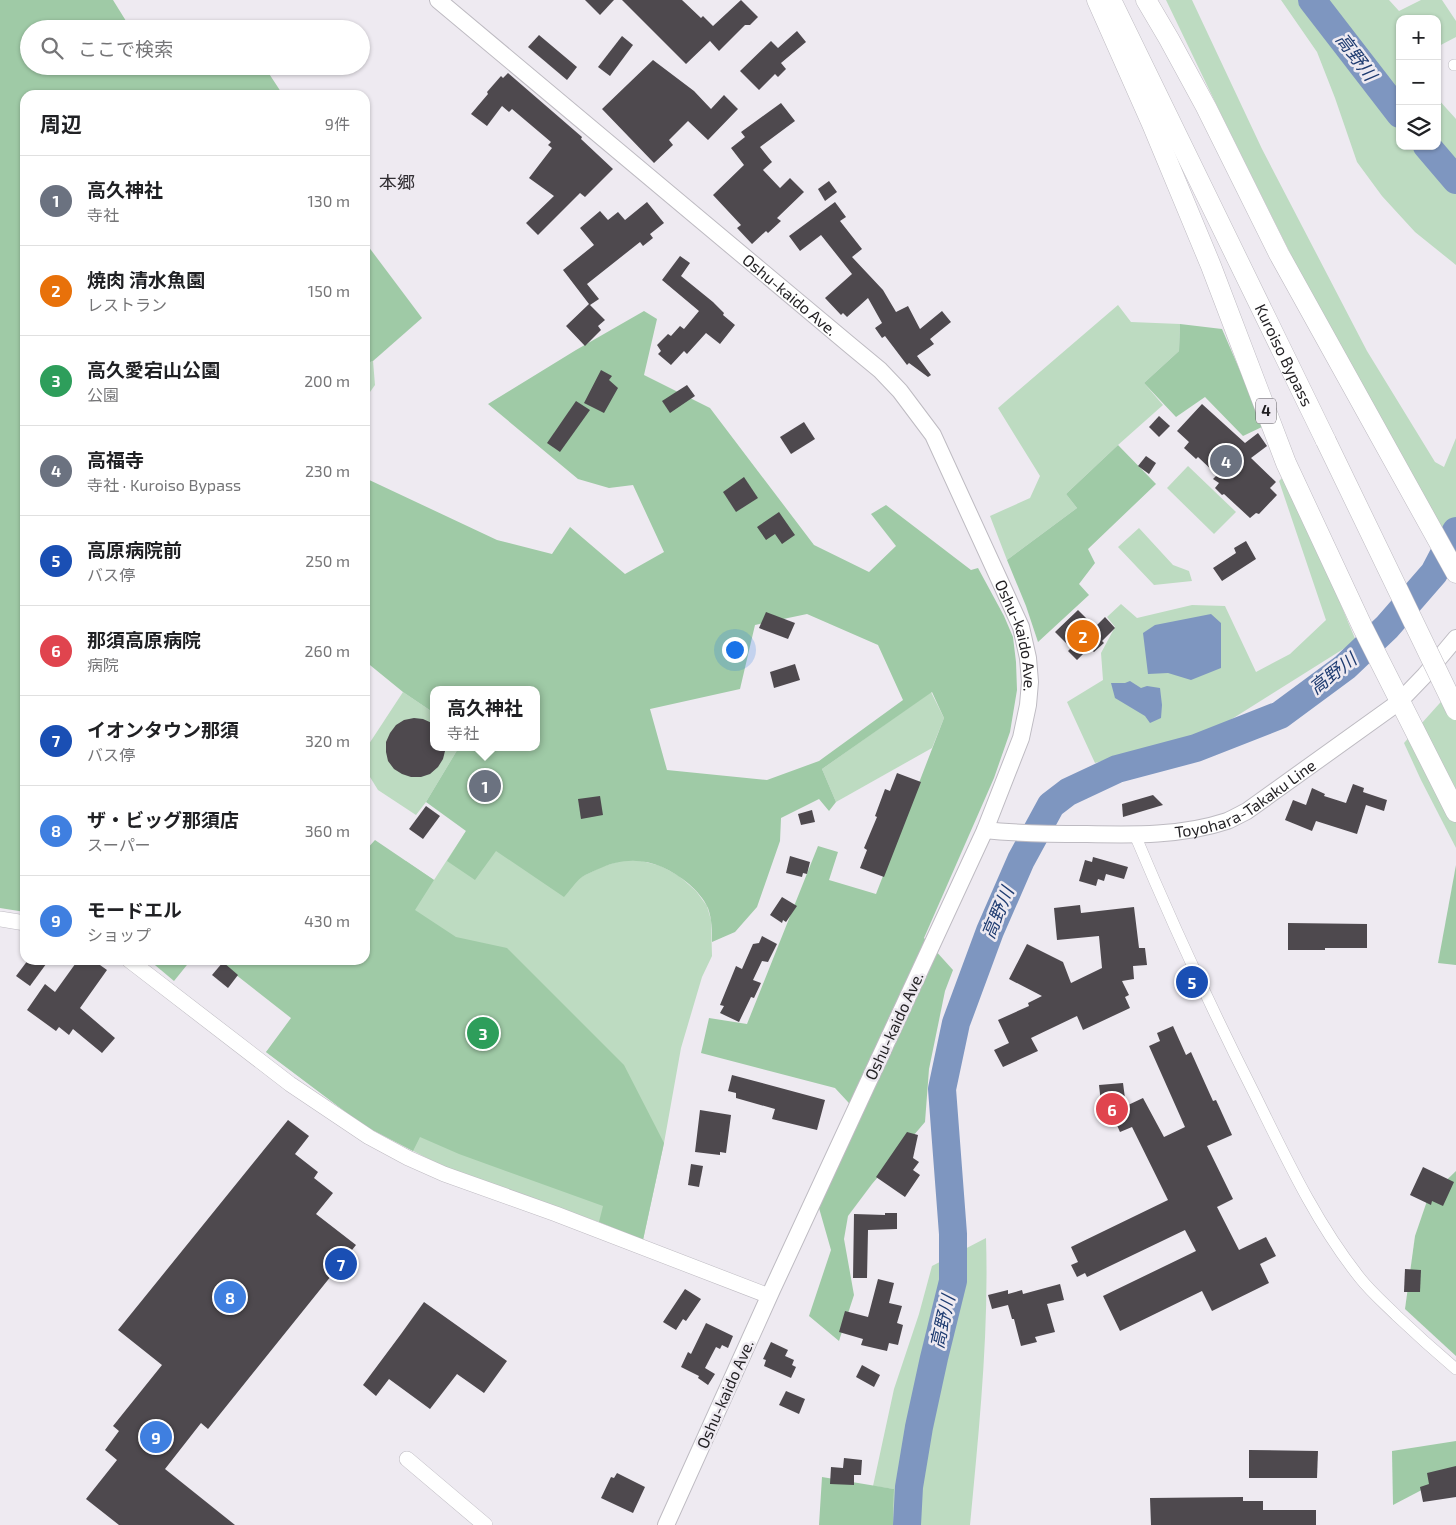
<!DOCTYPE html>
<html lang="ja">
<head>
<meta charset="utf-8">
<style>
  body { margin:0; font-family:"Exo 2","Noto Sans JP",sans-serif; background:#f6f6f6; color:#202124 }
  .controls { position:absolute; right:15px; top:15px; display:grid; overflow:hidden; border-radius:10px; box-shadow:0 1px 4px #0004 }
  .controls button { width:45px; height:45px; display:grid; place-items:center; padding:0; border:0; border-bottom:1px solid #e0e0e0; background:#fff; color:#202124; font:25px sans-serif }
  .you { position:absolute; left:734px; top:649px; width:18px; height:18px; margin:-12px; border:4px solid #fff; border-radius:50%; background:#1a73e8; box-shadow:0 0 0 8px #1a73e833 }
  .badge { display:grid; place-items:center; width:32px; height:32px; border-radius:50%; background:#2563eb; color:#fff; font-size:16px; font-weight:700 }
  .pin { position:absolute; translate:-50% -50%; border:2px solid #fff; box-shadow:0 1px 5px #0006 }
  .popup { position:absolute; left:430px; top:686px; width:110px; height:65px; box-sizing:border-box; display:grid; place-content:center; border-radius:10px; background:#fff; filter:drop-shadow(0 1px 4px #0005); font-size:16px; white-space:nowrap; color:#757577 }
  .popup b { font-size:19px; color:#202124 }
  .popup::after { content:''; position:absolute; left:50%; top:100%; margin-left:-10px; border:10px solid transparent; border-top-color:#fff }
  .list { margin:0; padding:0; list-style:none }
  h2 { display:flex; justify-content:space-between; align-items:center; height:65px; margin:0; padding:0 20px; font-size:21px }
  h2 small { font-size:16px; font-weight:400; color:#757577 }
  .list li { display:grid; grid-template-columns:32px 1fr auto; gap:15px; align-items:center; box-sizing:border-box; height:90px; padding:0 20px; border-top:1px solid #e0e0e0 }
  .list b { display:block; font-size:19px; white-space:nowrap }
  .list p { margin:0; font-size:16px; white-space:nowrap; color:#757577 }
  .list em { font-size:16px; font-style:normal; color:#757577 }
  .icon { flex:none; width:28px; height:28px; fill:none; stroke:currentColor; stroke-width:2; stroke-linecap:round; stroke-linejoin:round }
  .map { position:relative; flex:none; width:1456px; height:1525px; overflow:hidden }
  .search { position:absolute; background:#fff; box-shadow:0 1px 4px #0004; left:20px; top:20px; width:350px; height:55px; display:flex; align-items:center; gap:12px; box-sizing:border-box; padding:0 18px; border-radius:28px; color:#757577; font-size:19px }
  .panel { position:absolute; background:#fff; box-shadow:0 1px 4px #0004; left:20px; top:90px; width:350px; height:875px; border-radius:15px }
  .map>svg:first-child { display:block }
  .green { fill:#bddbc1 }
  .forest { fill:#9fcaa6; fill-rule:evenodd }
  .water { fill:#7e96c0 }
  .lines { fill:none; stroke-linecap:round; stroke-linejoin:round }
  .river { stroke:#7e96c0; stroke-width:28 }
  .building { fill:#4e494e }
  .minor-casing { stroke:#bebbc2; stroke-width:12 }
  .tertiary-casing { stroke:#bebbc2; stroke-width:16 }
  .secondary-casing { stroke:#bebbc2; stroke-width:18 }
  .trunk-casing { stroke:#bebbc2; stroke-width:21 }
  .minor { stroke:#fff; stroke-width:11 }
  .tertiary { stroke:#fff; stroke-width:15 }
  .secondary { stroke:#fff; stroke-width:16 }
  .trunk { stroke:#fff; stroke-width:20 }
  .trunk-bridge-casing { stroke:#bebbc2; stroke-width:21; stroke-linecap:butt }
  .trunk-bridge { stroke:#fff; stroke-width:20 }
  .labels { text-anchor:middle; stroke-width:5; stroke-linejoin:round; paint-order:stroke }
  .shield { fill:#eeeaf1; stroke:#5e5c60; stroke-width:1 }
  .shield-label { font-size:15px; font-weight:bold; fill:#211f22 }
  .street-label { font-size:16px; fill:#211f22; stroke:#eeeaf1 }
  .water-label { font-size:18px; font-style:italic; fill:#1f3c71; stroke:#eeeaf1 }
  .neighbourhood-label { font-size:18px; fill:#322f34; stroke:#eeeaf1 }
</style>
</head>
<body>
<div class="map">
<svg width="1456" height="1525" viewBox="0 0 1456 1525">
  <rect width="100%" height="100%" fill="#eeeaf1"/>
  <g class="green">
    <path d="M1166 0H1192L1262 149 1367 351 1435 462 1444 467 1456 438V546L1442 530 1323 319 1218 108Z"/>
    <path d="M1281 0H1389L1399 11 1421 0H1442L1456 21V37L1437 47V19H1400V146H1437V98L1456 119V265L1415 232 1382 196 1357 162 1335 98 1317 52Z"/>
    <path d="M1118 305 1131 322 1180 324 1179 351 1144 383 1163 405 1118 445 1066 494 1077 508 1007 560 990 516 1030 498 1040 476 998 408Z"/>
    <path d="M373 361 375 385 365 399V364Z"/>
    <path d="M1188 466 1236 512 1214 534 1167 488Z"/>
    <path d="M1284 476 1321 557 1356 641 1216 729 1095 763 1067 702 1103 680 1101 653 1115 627 1107 617 1121 604 1137 618 1192 605 1225 606 1256 672 1290 654 1326 620 1279 481Z"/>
    <path d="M1139 528 1173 565 1189 571 1192 581 1154 585 1118 547Z"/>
    <path d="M1456 685V848L1421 780 1404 743Z"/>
    <path d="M403 692 434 713V747H459L426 802 416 815 378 790 365 769V750Z"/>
    <path d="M931 692 944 718 932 748 836 802 822 769Z"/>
    <path d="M466 831 581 877 601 867 620 861 638 860 661 866 679 876 696 891 707 906 711 920 712 956 702 977 681 1048 664 1143 643 1240 599 1222 452 1171 363 1125 266 1052 365 960 406 861 434 880Z"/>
    <path d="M986 1238C989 1334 979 1430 970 1525H893L894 1489 873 1486 894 1389 919 1314 932 1266Z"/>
  </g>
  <g class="forest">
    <path d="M0 0H113L131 29H29V66H155L157 68 166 66H264L283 95H25V912L0 908Z"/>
    <path d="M365 242 422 318 373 361 365 364Z"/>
    <path d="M644 311 657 319 644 375 710 408 814 545 869 572 896 546 871 514 886 505 971 570 978 568 1004 616 1013 637 1016 662 1017 690 1010 732 994 778 924 938 953 970 945 991 929 1069 925 1122 872 1184 848 1216 844 1239 854 1295 839 1341 809 1316 831 1250 819 1208 860 1115 835 1088 701 1053 709 1018 747 1024 818 846 838 852 829 880 876 894 944 718 932 692 822 769 836 802 829 811 819 799 781 818 780 841 757 907 735 932 712 942C712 931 712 919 708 908 704 899 696 890 689 884 661 860 630 853 596 870 592 872 586 874 582 877 575 882 570 891 564 897L496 851 475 880 447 861 466 831 426 802 459 747H536V690H434V713L403 692 365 661V478L497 540 552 554 570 527 625 574 664 552 633 485 609 488 578 479 488 404 576 350ZM807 614 878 645 903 700 819 761 767 780 667 770 650 709 740 689 755 625Z"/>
    <path d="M1180 324 1222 329 1264 426 1243 436 1205 397 1176 417 1144 383 1179 351Z"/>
    <path d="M1118 445 1156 484 1088 549 1095 563 1079 584 1089 595 1038 642 1026 606 1007 560 1077 508 1066 494Z"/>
    <path d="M375 840 434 880 415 910 456 937 507 948 624 1065 664 1143 643 1240 599 1222 603 1206 459 1154 420 1137 413 1151 363 1125 266 1052 291 1018 217 960H365V851Z"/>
    <path d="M1456 865V965L1438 963Z"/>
    <path d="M149 960H191L174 981Z"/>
    <path d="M1456 1171V1356L1405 1309 1415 1236 1428 1198Z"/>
    <path d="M1456 1441V1472L1393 1505 1392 1451Z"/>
    <path d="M822 1477 894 1489 893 1525H819Z"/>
  </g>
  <g class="water">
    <path d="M1211 614 1221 623V668L1191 680 1168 673 1148 674 1143 633 1155 625Z"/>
    <path d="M1130 681 1141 688 1147 686 1160 688 1162 705 1161 718 1150 723 1145 716 1115 698 1111 683H1125Z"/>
  </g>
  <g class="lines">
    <g class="river">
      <path d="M1312 0 1400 114"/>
      <path d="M1427 146 1456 180"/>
      <path d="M907 1525 909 1487 919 1427 934 1358 953 1281V1234L942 1089 956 1023 990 931 1021 860 1051 805 1068 792 1117 769 1196 748 1280 715 1345 667 1387 627 1434 573 1456 531"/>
    </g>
  </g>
  <g class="building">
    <path d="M585 0H614L600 15Z"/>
    <path d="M622 0H682L701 18 703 16 713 26 741 0 758 17 750 25H745L719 51 710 41 686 64Z"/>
    <path d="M797 31 806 42 781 63 786 69 778 77 775 74 759 90 740 71 771 41 778 48Z"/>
    <path d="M539 35 577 67 567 80 528 47Z"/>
    <path d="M622 36 633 45 610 76 598 67Z"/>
    <path d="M653 60 694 91 711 109 724 95 738 109 708 140 688 121 669 140 673 145 654 163 602 109Z"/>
    <path d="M508 73 582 137 581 139 613 169 585 197 580 193 538 235 526 223 554 196 529 178 552 148 548 145 551 142 512 109 509 112 502 106 487 126 471 114 488 94 487 92 501 76 503 78Z"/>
    <path d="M781 103 795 121 760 147 772 162 763 170 780 188 790 178 804 192 777 218 781 221 768 233 766 231 752 244 737 228 741 225 713 195 744 165 731 148 745 137 741 132Z"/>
    <path d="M829 181 837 192 825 201 818 189Z"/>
    <path d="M647 202 664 223 650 234 653 238 643 246 640 242 587 284 599 299 590 305 605 320 598 326 601 330 585 346 566 326 589 304 563 270 594 245 580 228 600 211 608 220 618 212 625 220Z"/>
    <path d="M835 202 846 217 840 221 862 249 852 257 883 290 896 312 908 306 920 329 942 311 951 322 930 339 934 344 917 356 931 375 928 377 909 363 907 365 885 336 882 338 875 328 882 323 868 298 847 317 843 313 841 315 825 298 852 274 821 235 800 251 789 236Z"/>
    <path d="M680 256 690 263 681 276 713 302 724 313 723 315 735 325 720 344 706 333 687 354 684 351 671 365 658 354 661 351 657 345 668 334 671 336 680 326 684 329 699 311 662 280Z"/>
    <path d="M601 370 612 376 609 380 618 388 604 413 584 403Z"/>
    <path d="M687 385 695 396 670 413 662 401Z"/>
    <path d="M576 401 590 410 560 452 547 443Z"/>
    <path d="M1202 404 1245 443 1258 433 1267 446 1251 458 1276 482 1270 488 1277 495 1259 514 1256 513 1250 518 1224 494 1222 495 1215 488 1219 483 1213 479 1217 475 1198 457 1196 459 1184 448 1189 442 1177 431Z"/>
    <path d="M1159 416 1170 426 1159 437 1149 427Z"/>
    <path d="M804 422 815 439 791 454 780 437Z"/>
    <path d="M1146 456 1156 463 1149 474 1138 466Z"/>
    <path d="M744 477 758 498 736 512 723 492Z"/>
    <path d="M779 512 795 535 782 544 775 534 766 540 757 527Z"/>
    <path d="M1246 541 1256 559 1222 581 1213 568 1236 553 1234 548Z"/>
    <path d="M1078 610 1095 627 1105 617 1115 628 1102 641 1104 643 1094 652 1089 648 1077 660 1068 651 1071 648 1055 632Z"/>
    <path d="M766 612 795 623 788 639 759 628Z"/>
    <path d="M795 664 800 680 774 688 770 672Z"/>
    <path d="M414 718 423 719 434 724V747H446L443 759 438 767 430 774 421 777H411L402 774 394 769 388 761 386 752V742L390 733 396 725 404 720Z"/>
    <path d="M897 773 921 782 884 877 860 868 867 850 864 848 877 817 875 816 885 789 890 791Z"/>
    <path d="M1353 784 1364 788 1363 792 1387 800 1384 811 1366 805 1357 834 1316 821 1312 831 1285 820 1293 800 1306 805 1312 788 1325 794 1324 796 1346 803Z"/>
    <path d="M1153 795 1163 805 1123 817 1122 804Z"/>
    <path d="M600 796 603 815 581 819 578 799Z"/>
    <path d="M426 806 440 816 423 839 409 829Z"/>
    <path d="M812 810 815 822 801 825 798 814Z"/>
    <path d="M790 856 810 862 807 874 803 873 802 877 786 873Z"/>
    <path d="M1093 857 1128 867 1124 879 1106 874 1104 881 1098 879 1096 886 1079 881 1085 860 1092 862Z"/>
    <path d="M782 897 797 906 786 922 783 920 782 923 770 915Z"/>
    <path d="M1080 905 1081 913 1134 907 1139 948H1145L1147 965 1133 966 1134 979 1122 981 1129 995 1125 997 1130 1008 1083 1030 1077 1016 1031 1038 1038 1051 1003 1067 994 1050 1009 1043 998 1020 1029 1006 1028 1003 1042 996 1009 979 1027 944 1063 962 1071 983 1102 968 1099 936 1057 940 1054 908Z"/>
    <path d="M1288 923 1367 924V948H1325V950H1288Z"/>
    <path d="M762 936 777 944 768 962 762 961 753 980 761 983 754 998 751 997 739 1022 720 1013 724 1006 720 1005 736 966 742 969 753 944 759 943Z"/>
    <path d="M28 960H49L30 986 16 976Z"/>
    <path d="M78 960H93L107 970 80 1008 115 1038 102 1053 73 1029 69 1035 59 1027 56 1031 27 1010 45 984 55 992Z"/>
    <path d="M223 962 238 975 228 988 212 975Z"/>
    <path d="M1173 1026 1186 1055 1191 1052 1213 1101 1216 1100 1232 1135 1207 1146 1233 1199 1217 1207 1239 1250 1266 1237 1276 1256 1260 1264 1269 1283 1212 1311 1202 1291 1120 1331 1103 1296 1196 1251 1185 1230 1087 1277 1085 1273 1077 1277 1071 1265 1078 1262 1071 1247 1168 1200 1132 1127 1120 1132 1107 1103H1101L1099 1085 1123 1083 1126 1106 1143 1098 1164 1137 1185 1127 1149 1046 1160 1041 1157 1033Z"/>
    <path d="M732 1075 825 1100 817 1130 772 1119 775 1109 736 1098V1093L728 1091Z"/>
    <path d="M700 1110 731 1115 726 1153 720 1152V1155L695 1152Z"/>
    <path d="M288 1120 309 1136 295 1154 318 1172 314 1178 333 1193 316 1214 356 1245 208 1429 201 1423 165 1469 235 1525H119L86 1499 117 1460 105 1450 119 1431 113 1426 162 1365 118 1330Z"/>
    <path d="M907 1132 918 1135 913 1158 919 1162 913 1170 920 1175 905 1197 876 1177Z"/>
    <path d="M691 1164 703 1166 699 1187 688 1185Z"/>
    <path d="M1423 1167 1454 1182 1443 1206 1432 1201 1431 1205 1410 1195Z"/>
    <path d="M885 1213H897V1229L868 1230 867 1278H853L854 1214 885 1215Z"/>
    <path d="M1405 1269 1421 1270 1420 1292H1404Z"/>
    <path d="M878 1279 894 1283 889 1303 902 1306 897 1323 903 1325 898 1345 889 1343 887 1351 861 1345 863 1339 839 1332 845 1311 868 1317Z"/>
    <path d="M1060 1284 1064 1300 1047 1304 1055 1332 1035 1337 1037 1342 1021 1346 1014 1319H1012L1008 1305 992 1309 988 1295 1008 1290V1294L1022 1290 1023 1294Z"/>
    <path d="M685 1289 701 1299 686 1321 683 1319 676 1330 663 1322Z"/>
    <path d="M424 1302 507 1361 484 1393 457 1374 430 1409 389 1379 376 1396 363 1385 401 1334Z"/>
    <path d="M706 1323 733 1336 728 1348 722 1345 720 1349 716 1347 705 1368 715 1374 708 1385 698 1378 699 1376 681 1367 688 1352 691 1354Z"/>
    <path d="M771 1342 788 1350 785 1356 794 1360 792 1365 796 1367 791 1378 764 1366 766 1360 763 1359Z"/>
    <path d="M862 1365 880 1375 874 1387 856 1377Z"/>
    <path d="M786 1391 805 1399 799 1414 779 1405Z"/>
    <path d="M1249 1450 1318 1451 1317 1478H1249Z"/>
    <path d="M844 1458 862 1460 861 1475H854V1485L830 1484 831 1467 843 1468Z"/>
    <path d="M1456 1466V1497L1423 1502 1420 1487 1429 1484 1427 1473Z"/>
    <path d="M617 1473 645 1487 633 1513 601 1498 611 1477 614 1478Z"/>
    <path d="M1243 1497V1501H1263V1510H1316V1525H1151L1150 1498Z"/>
  </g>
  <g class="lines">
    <g class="minor-casing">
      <g id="minor">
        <path d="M1454 65H1456"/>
        <path d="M1135 835C1172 923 1212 1010 1255 1095 1286 1158 1316 1223 1360 1278 1371 1292 1385 1304 1397 1316 1416 1334 1436 1352 1456 1369"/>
      </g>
    </g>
    <g class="tertiary-casing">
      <g id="tertiary">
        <path d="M0 919 25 923"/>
        <path d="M129 960 290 1084 369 1137 408 1158 444 1174 556 1214 769 1296"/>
        <path d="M407 1459 485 1525"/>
      </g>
    </g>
    <g class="secondary-casing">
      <g id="secondary">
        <path id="s1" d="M438 0 851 346 880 370 900 391 933 435 1021 627 1028 658 1030 682 1028 705 1021 738 985 830 772 1290 666 1525"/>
        <path id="s2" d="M985 830C1019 834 1053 834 1087 834 1134 835 1182 836 1227 821 1234 818 1241 814 1247 811L1399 702 1425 675 1456 638"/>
      </g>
    </g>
    <g class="trunk-casing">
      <g id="trunk">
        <path d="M1097 0 1152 124 1211 266 1286 463 1363 628 1456 812"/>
        <path id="s3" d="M1111 0 1326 441"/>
        <path d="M1146 0 1169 39 1206 107 1279 254 1456 573"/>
      </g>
    </g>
    <use href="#minor" class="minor"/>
    <use href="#tertiary" class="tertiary"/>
    <use href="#secondary" class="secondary"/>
    <use href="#trunk" class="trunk"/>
    <g class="trunk-bridge-casing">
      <path id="trunk-bridge" d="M1326 441 1456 710"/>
    </g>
    <use href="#trunk-bridge" class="trunk-bridge"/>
  </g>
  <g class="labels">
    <rect class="shield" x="1256" y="398.5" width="20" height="25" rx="4"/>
    <g class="shield-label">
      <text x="1266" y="416">4</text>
    </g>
    <g class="street-label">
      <text dy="6" stroke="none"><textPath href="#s1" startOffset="459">Oshu-kaido Ave.</textPath></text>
      <text dy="6" stroke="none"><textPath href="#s3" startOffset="395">Kuroiso Bypass</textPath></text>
      <text dy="6" stroke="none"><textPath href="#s1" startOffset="879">Oshu-kaido Ave.</textPath></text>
      <text dy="6" stroke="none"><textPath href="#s2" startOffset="269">Toyohara-Takaku Line</textPath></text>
      <text transform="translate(894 1026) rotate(-65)" y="6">Oshu-kaido Ave.</text>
      <text transform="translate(725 1394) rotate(-66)" y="6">Oshu-kaido Ave.</text>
    </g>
    <g class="water-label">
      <text transform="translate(1356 57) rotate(53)" y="6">高野川</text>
      <text transform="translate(1333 674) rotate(-38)" y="6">高野川</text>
      <text transform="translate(998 913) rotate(-67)" y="6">高野川</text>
      <text transform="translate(943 1322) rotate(-77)" y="6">高野川</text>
    </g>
    <g class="neighbourhood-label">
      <text x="397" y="189">本郷</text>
    </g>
  </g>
</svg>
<div class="controls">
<button>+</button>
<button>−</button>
<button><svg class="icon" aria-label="layers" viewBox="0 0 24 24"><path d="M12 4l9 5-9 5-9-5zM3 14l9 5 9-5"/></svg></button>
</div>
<div class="you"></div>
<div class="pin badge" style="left:485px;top:786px;background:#6b7280">1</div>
<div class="popup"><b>高久神社</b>寺社</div>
<div class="pin badge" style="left:1083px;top:636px;background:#e8710a">2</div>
<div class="pin badge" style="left:483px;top:1033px;background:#2e9e5b">3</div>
<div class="pin badge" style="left:1226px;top:461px;background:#6b7280">4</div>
<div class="pin badge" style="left:1192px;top:982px;background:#1a4fb4">5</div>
<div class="pin badge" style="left:1112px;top:1109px;background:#e0444e">6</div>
<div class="pin badge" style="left:341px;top:1264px;background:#1a4fb4">7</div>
<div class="pin badge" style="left:230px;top:1297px;background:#3f7fe0">8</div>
<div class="pin badge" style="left:156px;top:1437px;background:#3f7fe0">9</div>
<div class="search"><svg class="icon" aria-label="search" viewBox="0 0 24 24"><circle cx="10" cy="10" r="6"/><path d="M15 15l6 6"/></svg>ここで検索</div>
<section class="panel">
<h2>周辺<small>9件</small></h2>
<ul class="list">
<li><span class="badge" style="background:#6b7280">1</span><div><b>高久神社</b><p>寺社</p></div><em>130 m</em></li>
<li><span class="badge" style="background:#e8710a">2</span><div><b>焼肉 清水魚園</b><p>レストラン</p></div><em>150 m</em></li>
<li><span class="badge" style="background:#2e9e5b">3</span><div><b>高久愛宕山公園</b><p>公園</p></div><em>200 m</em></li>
<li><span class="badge" style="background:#6b7280">4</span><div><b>高福寺</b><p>寺社 · Kuroiso Bypass</p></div><em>230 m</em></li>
<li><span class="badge" style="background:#1a4fb4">5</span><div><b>高原病院前</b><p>バス停</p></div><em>250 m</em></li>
<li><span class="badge" style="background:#e0444e">6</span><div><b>那須高原病院</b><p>病院</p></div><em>260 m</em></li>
<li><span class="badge" style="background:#1a4fb4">7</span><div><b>イオンタウン那須</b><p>バス停</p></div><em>320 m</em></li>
<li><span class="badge" style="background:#3f7fe0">8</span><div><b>ザ・ビッグ那須店</b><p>スーパー</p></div><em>360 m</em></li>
<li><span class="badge" style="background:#3f7fe0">9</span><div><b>モードエル</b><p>ショップ</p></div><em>430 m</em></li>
</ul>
</section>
</div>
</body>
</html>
